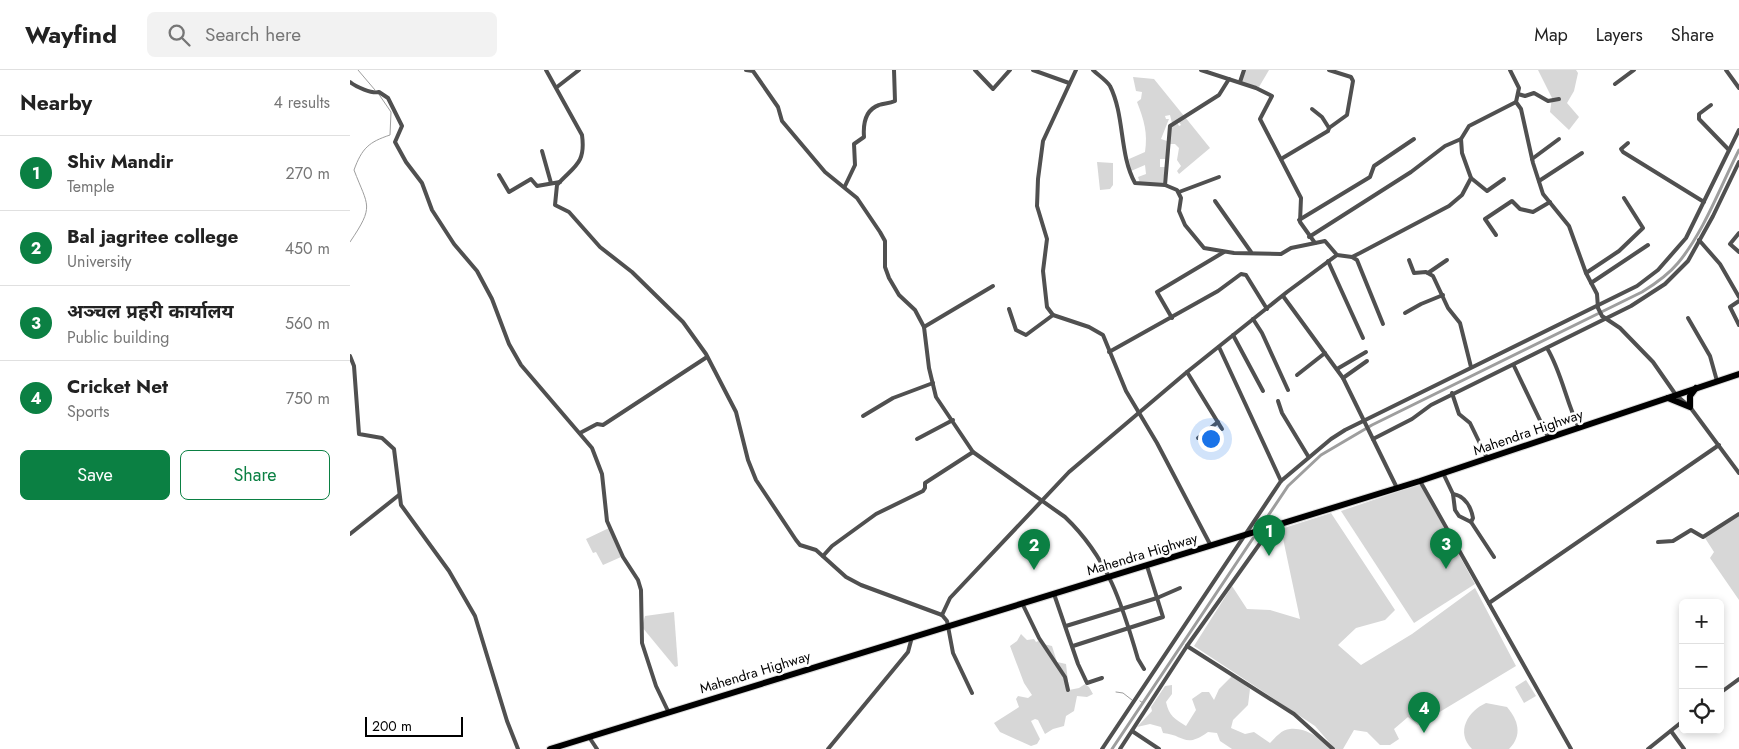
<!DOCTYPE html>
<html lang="en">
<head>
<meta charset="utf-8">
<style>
  body { margin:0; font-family:Jost,"Noto Sans Devanagari",sans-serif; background:#f2f2f2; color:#222 }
  .controls { position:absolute; right:15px; bottom:15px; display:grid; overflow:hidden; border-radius:8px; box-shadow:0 2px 8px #0003 }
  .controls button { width:45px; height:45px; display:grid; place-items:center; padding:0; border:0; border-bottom:1px solid #e0e0e0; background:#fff; color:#222; font:25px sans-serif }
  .scale { position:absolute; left:15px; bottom:12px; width:98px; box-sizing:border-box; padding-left:5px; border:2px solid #000; border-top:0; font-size:14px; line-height:18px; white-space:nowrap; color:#000; -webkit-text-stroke:4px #fff; paint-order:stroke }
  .you { position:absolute; left:860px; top:368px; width:18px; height:18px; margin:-12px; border:4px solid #fff; border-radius:50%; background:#1a73e8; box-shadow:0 0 0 8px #1a73e833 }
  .badge { display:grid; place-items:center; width:32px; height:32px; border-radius:50%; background:#0b8043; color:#fff; font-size:16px; font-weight:700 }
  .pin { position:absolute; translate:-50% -41px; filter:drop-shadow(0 1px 2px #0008) }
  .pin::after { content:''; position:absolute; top:26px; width:18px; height:15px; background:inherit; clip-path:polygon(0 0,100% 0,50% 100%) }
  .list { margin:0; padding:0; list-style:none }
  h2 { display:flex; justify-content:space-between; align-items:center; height:65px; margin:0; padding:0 20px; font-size:21px }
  h2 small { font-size:16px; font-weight:400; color:#767676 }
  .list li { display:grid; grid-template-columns:32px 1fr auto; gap:15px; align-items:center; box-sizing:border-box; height:75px; padding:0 20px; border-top:1px solid #e0e0e0 }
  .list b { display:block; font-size:19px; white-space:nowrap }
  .list p { margin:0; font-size:16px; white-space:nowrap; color:#767676 }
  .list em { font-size:16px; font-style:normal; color:#767676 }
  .actions { display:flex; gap:10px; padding:15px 20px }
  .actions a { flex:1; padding:11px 0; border:1px solid #0b8043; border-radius:8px; text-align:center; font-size:18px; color:#0b8043 }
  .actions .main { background:#0b8043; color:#fff }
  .icon { flex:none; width:28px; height:28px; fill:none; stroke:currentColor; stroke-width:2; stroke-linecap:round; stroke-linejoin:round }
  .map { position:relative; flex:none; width:1389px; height:679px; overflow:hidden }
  header { display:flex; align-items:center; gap:30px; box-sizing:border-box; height:70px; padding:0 25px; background:#fff; border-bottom:1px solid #e0e0e0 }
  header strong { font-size:24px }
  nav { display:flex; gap:28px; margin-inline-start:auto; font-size:18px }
  .search { width:350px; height:45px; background:#f2f2f2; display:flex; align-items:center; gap:12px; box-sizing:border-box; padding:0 18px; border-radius:8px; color:#767676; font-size:19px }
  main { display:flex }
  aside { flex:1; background:#fff }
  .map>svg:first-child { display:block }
  .green { fill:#d7d7d7 }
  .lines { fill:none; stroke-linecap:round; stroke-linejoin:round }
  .stream { stroke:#9e9e9e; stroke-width:1 }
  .canal { stroke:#9e9e9e; stroke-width:3 }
  .highway-casing { stroke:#dbdbdb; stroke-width:8 }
  .street { stroke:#505050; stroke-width:4 }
  .highway { stroke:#000; stroke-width:6 }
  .labels { text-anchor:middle; stroke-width:5; stroke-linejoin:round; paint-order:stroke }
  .street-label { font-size:14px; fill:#000; stroke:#fff }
</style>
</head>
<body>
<header>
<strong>Wayfind</strong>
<div class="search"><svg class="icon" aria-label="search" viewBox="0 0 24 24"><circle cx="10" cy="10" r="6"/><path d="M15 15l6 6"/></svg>Search here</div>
<nav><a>Map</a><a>Layers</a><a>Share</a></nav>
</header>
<main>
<aside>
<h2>Nearby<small>4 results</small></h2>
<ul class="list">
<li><span class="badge">1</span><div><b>Shiv Mandir</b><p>Temple</p></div><em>270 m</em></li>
<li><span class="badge">2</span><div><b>Bal jagritee college</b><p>University</p></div><em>450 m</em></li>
<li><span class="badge">3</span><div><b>अञ्चल प्रहरी कार्यालय</b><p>Public building</p></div><em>560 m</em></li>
<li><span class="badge">4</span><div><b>Cricket Net</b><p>Sports</p></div><em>750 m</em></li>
</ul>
<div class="actions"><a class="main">Save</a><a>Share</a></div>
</aside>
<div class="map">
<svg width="1389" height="679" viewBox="0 0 1389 679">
  <rect width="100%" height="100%" fill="#fff"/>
  <g class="green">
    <path d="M895 0H919L909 17 891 12Z"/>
    <path d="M1188 0H1226L1228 3 1224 21 1217 33 1229 47 1219 60 1200 42 1202 28Z"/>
    <path d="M783 7 804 9 834 46 822 53 820 45 815 46 816 49H819L811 69 817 71 816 89H810V97H815L813 114 790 113 788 107 796 104 795 95 781 101 779 89 795 82C798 63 794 50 787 32L791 29 792 22 786 21Z"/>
    <path d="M835 47 860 78 829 104 827 101 831 96 827 90 829 78 825 74H818L821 56 827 52 829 56 831 55 828 51Z"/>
    <path d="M747 92 763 93V115L760 119 750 120Z"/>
    <path d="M1070 414 1125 514 1064 553 991 441Z"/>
    <path d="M981 443 1045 540 1035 550 1006 558 988 575 1011 595 1062 564 1125 518 1166 596 1068 655 1058 647 1044 659 1049 669 1040 675H1030L1017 662 1004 660 993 679H985L965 656 844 576 882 516 897 539 920 540 950 549 931 459Z"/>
    <path d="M1389 445V530L1360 488 1364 482 1355 468Z"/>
    <path d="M259 458 271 487 253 495 246 482 243 483 236 469Z"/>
    <path d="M324 542 328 596 325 597 292 557 295 546Z"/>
    <path d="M671 564 677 570 684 569 686 572 691 570 693 574 702 576 707 592 716 594 719 620 729 618 735 614 739 617 743 624 737 627 727 626 724 641 716 646 714 656 703 659 695 664 688 650 685 649 681 651 690 669 687 674 681 676 650 662 644 653 669 637 666 629 668 626 678 628 682 625 674 613 660 576 667 571Z"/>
    <path d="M882 606 900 619 898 635 883 650 881 658 895 664 904 662 920 673C925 668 932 659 940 659 955 657 972 669 982 679H882L870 671 867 663 858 662C834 679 835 665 813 663L811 657 800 654 787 657 802 641 801 637 815 616 822 615V624L816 632C819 646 825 649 836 656L846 640 842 629 852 622H859L864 630 869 619Z"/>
    <path d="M1176 610 1186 626 1174 633 1165 617Z"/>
    <path d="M1136 633 1157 637C1168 650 1173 665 1159 679H1122C1105 662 1118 641 1136 633Z"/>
  </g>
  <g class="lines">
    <g class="stream">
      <path d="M8 0 25 20"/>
      <path d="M0 172C25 135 18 137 4 100 12 78 19 72 40 65L41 42 28 23"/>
      <path d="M766 622 773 623 782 630"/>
      <path d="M790 631 793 633"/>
    </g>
    <path class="canal" d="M762 679 938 416 971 385 1022 355 1292 222C1305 214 1318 205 1328 193 1354 162 1371 115 1389 80"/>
    <g class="highway-casing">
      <g id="highway">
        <path d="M1318 328 1340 337V326L1346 318"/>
        <path d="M200 679 1070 411 1389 304"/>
      </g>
    </g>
    <g class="street">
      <path d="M196 0 232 65C236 94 224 96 207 115L205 135 219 142 250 177 282 202 333 252 356 284 386 342 398 390 406 410 446 470 450 475 466 480 496 507 511 515 592 545 597 551 603 583 622 623"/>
      <path d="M396 0 403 1 428 37 432 51 475 102 507 128 530 162 535 171V197L539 208 549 225 565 240 574 257 579 298 586 327 623 382 715 447C758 488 772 534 788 589L794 599"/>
      <path d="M625 0 643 19 660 0"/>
      <path d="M683 0 719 13"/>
      <path d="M726 0 693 71 688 109 687 136 697 169 693 201 697 237 703 245 739 257 753 265 776 321 807 373 861 476"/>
      <path d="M743 0C748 5 756 10 760 16 775 46 769 84 785 113L815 115 827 120 831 128 829 141 835 155 854 178 884 183 931 184 941 178 975 171 987 185 1002 187 1010 183 1099 136 1112 125 1121 108 1112 83 1111 69 1119 56 1166 32"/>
      <path d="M851 0 906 18 922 26 910 49 951 128 950 152 965 173"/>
      <path d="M1160 0 1169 18 1166 32 1171 39 1183 93 1193 124 1219 156 1236 203 1247 224 1248 238 1252 246 1270 258 1303 292 1326 325 1340 337 1389 403"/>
      <path d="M1376 0 1389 18"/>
      <path d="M0 12C6 17 22 24 29 22L38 28 52 56 45 72 56 92 72 113 82 140 104 174 127 201 142 229 159 274 171 295 242 378 252 404 257 451 273 487 288 510 291 520 292 573 306 616 318 641"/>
      <path d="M890 12 894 0"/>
      <path d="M1265 14 1284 0"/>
      <path d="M207 17 229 0"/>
      <path d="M1168 24 1175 26 1184 23 1198 31 1209 29"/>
      <path d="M1361 35 1349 44V49L1379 80"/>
      <path d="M979 58 997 45 1003 11 1001 7 979 0"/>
      <path d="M1278 73 1271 79 1273 82 1354 132"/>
      <path d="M192 81 201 113"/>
      <path d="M931 89 978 61 979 58 972 47 962 39"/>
      <path d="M1182 89 1209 69"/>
      <path d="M149 105 159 122 181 109 187 116 210 112"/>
      <path d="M1121 108 1137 121 1154 109"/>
      <path d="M1189 111 1232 83"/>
      <path d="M815 115 820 56 869 25 879 9"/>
      <path d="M495 116 505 95 504 74 514 67C513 54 515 40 529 35 534 33 539 34 545 31L544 0"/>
      <path d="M829 122 869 107"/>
      <path d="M865 131 901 182"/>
      <path d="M949 150 1020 107 1024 96 1064 69"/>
      <path d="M1389 163 1380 174 1389 182"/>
      <path d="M1146 165 1135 149 1162 131 1170 139 1183 142 1200 132"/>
      <path d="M959 167 1061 102 1095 76 1111 69"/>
      <path d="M1349 170 1370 194 1389 227"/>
      <path d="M1002 187 1007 190 1033 254"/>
      <path d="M1059 190 1064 203 1076 202 1083 206 1098 238 1110 253 1121 297"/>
      <path d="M978 191 1013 268"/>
      <path d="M1078 203 1097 190"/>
      <path d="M1236 203 1269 181 1293 158 1274 128"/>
      <path d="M1241 213 1298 175"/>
      <path d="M933 226 993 308 1047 418"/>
      <path d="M1389 231 1380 237 1389 255"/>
      <path d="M659 239 666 260 676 265 703 245"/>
      <path d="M1055 243 1071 234 1093 225"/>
      <path d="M822 248 807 222 874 182"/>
      <path d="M1338 248 1360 286 1367 311"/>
      <path d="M903 249 912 263 938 320"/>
      <path d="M574 257 643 216"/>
      <path d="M883 265 913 321"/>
      <path d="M869 277 931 411"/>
      <path d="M1197 278C1212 303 1216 332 1229 358"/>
      <path d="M759 282 868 221 891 204 896 205 917 239"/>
      <path d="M0 286 4 296 9 364 32 368 44 379 51 435 99 501 125 546 157 651 168 679"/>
      <path d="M1164 296 1198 367"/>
      <path d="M987 299 1016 282"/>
      <path d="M837 302 872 359"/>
      <path d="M947 305 975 283"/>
      <path d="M993 308 1017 291"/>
      <path d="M1102 323 1109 344 1120 353 1137 388"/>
      <path d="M928 331 932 343 958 386"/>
      <path d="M513 346 543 328 583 313"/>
      <path d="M230 363 247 354 253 355 357 287"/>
      <path d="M848 368 868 352"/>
      <path d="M567 369 603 350"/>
      <path d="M1023 369 1062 349 1081 335 1281 236 1315 214 1338 191 1363 146 1389 92"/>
      <path d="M1093 403 1103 424 1105 440 1109 446 1121 452 1144 487"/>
      <path d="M1070 411 1221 679"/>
      <path d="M1103 424C1115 426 1121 437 1123 448L1121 452"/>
      <path d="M0 464 49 425"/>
      <path d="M1308 472 1323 471 1341 460 1353 467 1389 444"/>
      <path d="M473 486 482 476 526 444 573 421 575 418V413L623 382"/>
      <path d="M704 524 728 594 737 613 752 608"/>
      <path d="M672 533 689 568 715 607 718 620"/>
      <path d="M1139 533 1369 375"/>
      <path d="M592 545 600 528 719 402 837 302 937 222 987 185"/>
      <path d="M716 556 807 528 830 518"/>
      <path d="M723 576 813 547 797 496"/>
      <path d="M837 576 944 644 983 679"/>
      <path d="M1370 623 1389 609"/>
      <path d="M782 661 809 679"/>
      <path d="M1321 661 1334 679"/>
      <path d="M239 667 247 679"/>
      <path d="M478 679 558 582 562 567"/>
      <path d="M752 679 931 411 981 369 995 360 1287 216 1308 200 1336 168 1389 60"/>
      <path d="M770 679 837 576 921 458"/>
      <path d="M1298 679 1333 651"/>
    </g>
    <use href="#highway" class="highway"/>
  </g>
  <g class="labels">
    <g class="street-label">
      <text transform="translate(1178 362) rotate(-19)" y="5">Mahendra Highway</text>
      <text transform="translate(792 484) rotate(-17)" y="5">Mahendra Highway</text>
      <text transform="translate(405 602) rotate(-17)" y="5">Mahendra Highway</text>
    </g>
  </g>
</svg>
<div class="controls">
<button>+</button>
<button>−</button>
<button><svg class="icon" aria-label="locate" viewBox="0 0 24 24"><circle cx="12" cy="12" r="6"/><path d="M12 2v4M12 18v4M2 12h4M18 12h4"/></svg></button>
</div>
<div class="scale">200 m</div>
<div class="you"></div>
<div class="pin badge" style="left:919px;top:486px">1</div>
<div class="pin badge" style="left:684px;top:500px">2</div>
<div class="pin badge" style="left:1096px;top:499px">3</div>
<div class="pin badge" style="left:1074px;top:663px">4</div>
</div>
</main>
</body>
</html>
